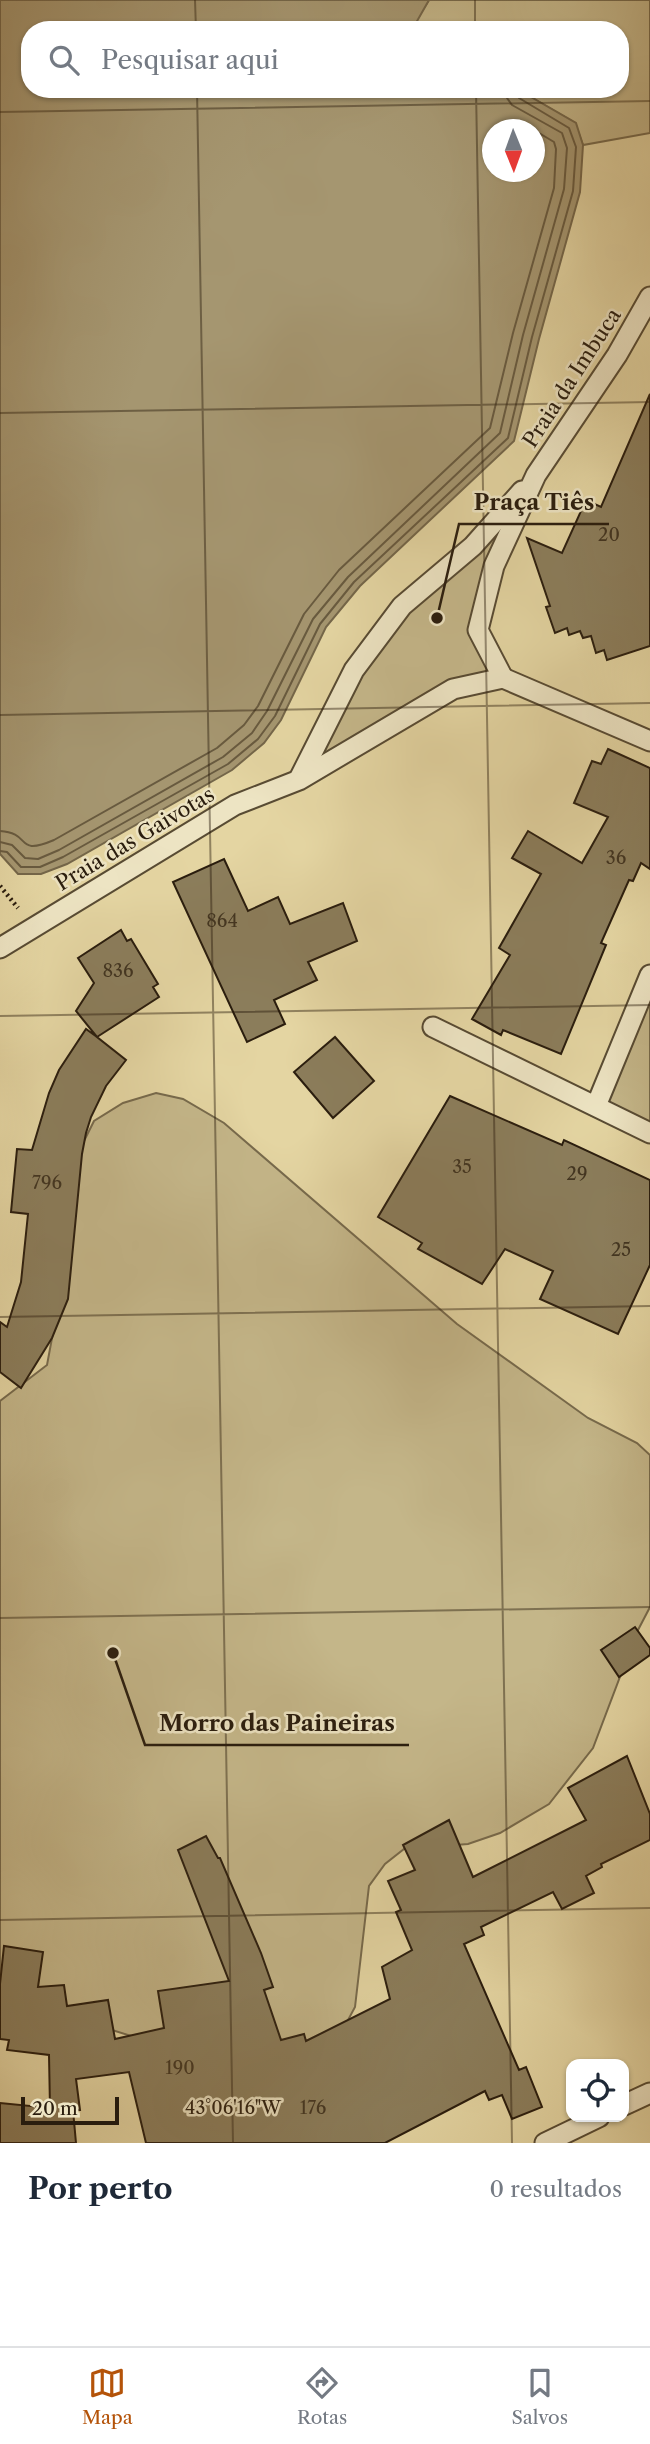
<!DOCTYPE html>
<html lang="pt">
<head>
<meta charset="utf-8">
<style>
  body { margin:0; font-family:"Libre Caslon Text",serif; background:#f6f6f7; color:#1f2937 }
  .controls { position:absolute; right:21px; bottom:21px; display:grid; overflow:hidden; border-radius:14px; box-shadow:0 2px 5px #0004 }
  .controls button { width:63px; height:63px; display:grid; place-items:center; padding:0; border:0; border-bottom:2px solid #e0e1e3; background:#fff; color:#1f2937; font:35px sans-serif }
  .compass { position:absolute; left:482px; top:119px; width:63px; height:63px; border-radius:50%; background:#fff; box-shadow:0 2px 5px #0004; rotate:179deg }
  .scale { position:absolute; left:21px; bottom:18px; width:98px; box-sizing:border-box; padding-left:7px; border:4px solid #2a1d0e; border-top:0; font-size:19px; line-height:24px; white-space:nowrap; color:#2a1d0e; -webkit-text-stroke:5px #ede4c3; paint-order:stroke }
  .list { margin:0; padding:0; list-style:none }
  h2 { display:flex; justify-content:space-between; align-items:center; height:91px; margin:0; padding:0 28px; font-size:30px }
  h2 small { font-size:23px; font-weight:400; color:#747a83 }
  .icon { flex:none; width:38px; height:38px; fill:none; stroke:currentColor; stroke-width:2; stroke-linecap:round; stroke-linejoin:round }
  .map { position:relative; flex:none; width:650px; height:2143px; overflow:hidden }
  .search { position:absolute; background:#fff; box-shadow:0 2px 5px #0004; left:21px; right:21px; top:21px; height:77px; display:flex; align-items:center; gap:18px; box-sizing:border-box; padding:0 24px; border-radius:28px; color:#747a83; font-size:26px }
  .sheet { height:203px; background:#fff }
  nav { display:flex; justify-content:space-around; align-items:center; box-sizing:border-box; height:98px; border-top:2px solid #e0e1e3; background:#fff; font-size:19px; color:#747a83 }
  nav a { display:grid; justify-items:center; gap:4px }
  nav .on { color:#b45309 }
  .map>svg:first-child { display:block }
  .green { fill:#c4b689; stroke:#776a4c; stroke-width:2 }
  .water { fill:#a59670; stroke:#746649; stroke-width:2; fill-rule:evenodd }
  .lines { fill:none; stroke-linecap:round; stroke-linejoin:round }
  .shore { stroke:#685a3f; stroke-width:2 }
  .building { fill:#8b7d5b; stroke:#2a1d0e; stroke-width:2 }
  .pedestrian-casing { stroke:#584b33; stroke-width:23 }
  .path { stroke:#2a1d0e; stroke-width:4.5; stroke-dasharray:2 3.5; stroke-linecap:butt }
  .pedestrian { stroke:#ede4c3; stroke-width:19 }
  .ticks { fill:none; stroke:#2a1d0e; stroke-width:2; stroke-opacity:0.45 }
  .labels { text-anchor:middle; stroke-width:5; stroke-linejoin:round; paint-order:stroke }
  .number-label { font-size:18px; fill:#423521 }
  .street-label { font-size:21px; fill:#2a1d0e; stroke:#ede4c3 }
  .ticks-label { font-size:18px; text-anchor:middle; fill:#2a1d0e; stroke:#ede4c3; stroke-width:5; stroke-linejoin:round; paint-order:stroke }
  .leader { fill:none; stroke:#2a1d0e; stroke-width:2.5 }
  .callout-dot { fill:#2a1d0e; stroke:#ede4c3; stroke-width:2.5 }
  .callout-label { font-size:23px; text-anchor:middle; font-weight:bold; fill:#2a1d0e; stroke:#ede4c3; stroke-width:5; stroke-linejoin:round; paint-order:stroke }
</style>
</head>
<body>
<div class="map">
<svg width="650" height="2143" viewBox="0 0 650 2143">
  <rect width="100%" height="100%" fill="#e4d5a2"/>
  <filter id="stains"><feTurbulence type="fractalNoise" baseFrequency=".00286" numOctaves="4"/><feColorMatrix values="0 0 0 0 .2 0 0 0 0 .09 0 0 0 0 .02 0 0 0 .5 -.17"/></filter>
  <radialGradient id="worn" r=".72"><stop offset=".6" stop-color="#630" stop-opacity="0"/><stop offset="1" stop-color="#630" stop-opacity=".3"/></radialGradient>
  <g class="green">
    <path d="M429 0H650V133L583 145 575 123 517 89H620V30L411 29Z"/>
    <path d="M536 475 478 630 503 678 453 689 299 780 354 670Z"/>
    <path d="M650 975V1133L596 1106Z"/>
    <path d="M156 1093 183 1099 224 1123 457 1324 588 1418 637 1443 650 1455V1607L637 1632 593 1748 549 1804 500 1833 468 1844 404 1849 385 1864 369 1886 355 2007 339 2037 299 2050 170 2048 99 2026 0 1989V1401L47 1365 72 1231 79 1151 94 1121 123 1103Z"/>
  </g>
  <path class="water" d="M0 0H429L412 30H30V89H517L576 123 583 145 580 192 539 339 514 441 360 586 326 627 281 720 264 743 232 770 67 864 41 874H18L0 854ZM492 130H534V172H492Z"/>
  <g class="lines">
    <g class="shore">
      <path d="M0 831C33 833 14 857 54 840L217 748 244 725 258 706 304 614 339 570 490 428 513 333 554 188 556 149 554 142 534 130"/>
      <path d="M0 842 12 845 25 858 38 859 59 850 223 757 252 733 267 711 313 619 348 577 500 433 523 335 564 189 567 148 562 133 512 105 507 98 506 89"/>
      <path d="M0 851 7 852 21 867H40L63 857 228 764 258 739 275 716 320 624 354 582 508 438 532 337 573 191 576 147 569 128 519 98 515 89"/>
    </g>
  </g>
  <g class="building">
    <path d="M650 394V646L607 660 604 650 596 653 591 636 583 638 580 631 569 635 567 628 555 633 546 607 550 606 527 538 562 553 586 500 601 507Z"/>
    <path d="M608 749 650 768V869L641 863 633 881 629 880 601 943 606 945 561 1054 503 1030 501 1035 472 1019 510 955 499 948 541 874 512 858 528 831 582 863 608 817 574 803 592 761 601 764Z"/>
    <path d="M224 859 248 911 278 897 290 924 343 903 357 941 308 962 317 980 274 1000 285 1024 247 1042 173 882Z"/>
    <path d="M121 930 127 941 131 939 158 984 153 987 159 997 97 1037 126 1060 106 1086 91 1117 86 1133 82 1154 68 1299 52 1338 21 1388 0 1372V1322L7 1327 21 1282 28 1214 11 1212 17 1149 32 1150 49 1093 59 1070 86 1029 97 1037 76 1011 94 983 78 958Z"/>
    <path d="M335 1037 374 1081 333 1118 294 1072Z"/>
    <path d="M450 1096 562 1145 564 1140 650 1180V1265L618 1334 540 1299 553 1271 505 1249 482 1284 418 1249 422 1243 378 1217Z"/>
    <path d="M635 1627 650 1648V1655L619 1677 601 1650Z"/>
    <path d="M627 1756 650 1814V1840L601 1864 602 1867 586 1876 594 1893 562 1909 553 1892 481 1927 484 1935 464 1944 519 2070 526 2067 542 2107 512 2119 502 2095 489 2100 485 2091 385 2143H146L129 2072 76 2079 80 2110H73L76 2143H0V2103L50 2108 49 2055 7 2050 9 2040 0 2039V1984L4 1946 43 1952 38 1987 64 1985 67 2006 108 2000 115 2039 164 2028 158 1991 229 1981 178 1850 206 1836 218 1858H220L261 1953 273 1987 264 1990 281 2040 304 2034 306 2041 390 1999 382 1967 412 1950 396 1912 401 1910 388 1881 415 1870 403 1845 449 1820 473 1877 586 1820 568 1788Z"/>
  </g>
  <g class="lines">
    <g class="pedestrian-casing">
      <g id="pedestrian">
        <path d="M503 678 478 630 494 566 536 475 617 355 650 297"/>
        <path d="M503 678 650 741"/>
        <path d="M299 779 354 670 402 606 473 546 522 491"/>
        <path d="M0 948 235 805 299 780 453 689 503 678"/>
        <path d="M433 1027 650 1133"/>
        <path d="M596 1106 650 975"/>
        <path d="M624 2105 650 2093"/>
        <path d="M545 2143 599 2117"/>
      </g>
    </g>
    <path class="path" d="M0 886 18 908"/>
    <use href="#pedestrian" class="pedestrian"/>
  </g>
  <path class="ticks" d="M195 0 196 30M475 0V30M197 89 233 2143M476 89 512 2143M0 112 650 101M0 413 650 402M0 715 650 703M0 1016 650 1005M0 1317 650 1306M0 1618 650 1607M0 1920 650 1908"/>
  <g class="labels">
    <g class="number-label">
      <text x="609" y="541">20</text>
      <text x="616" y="864">36</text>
      <text x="222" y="927">864</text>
      <text x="118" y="977">836</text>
      <text x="462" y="1173">35</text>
      <text x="577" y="1180">29</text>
      <text x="47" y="1189">796</text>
      <text x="621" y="1256">25</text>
      <text x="180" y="2074">190</text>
      <text x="313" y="2114">176</text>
    </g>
    <g class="street-label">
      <text transform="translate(572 378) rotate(-57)" y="7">Praia da Imbuca</text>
      <text transform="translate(135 839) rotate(-31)" y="7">Praia das Gaivotas</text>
    </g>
  </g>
  <g class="ticks-label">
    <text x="233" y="2114">43°06'16"W</text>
  </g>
  <path class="leader" d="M437 618L459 524H609M113 1653L145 1745H409"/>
  <g class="callout-dot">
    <circle cx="437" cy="618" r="7"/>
    <circle cx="113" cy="1653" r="7"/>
  </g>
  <g class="callout-label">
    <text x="534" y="510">Praça Tiês</text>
    <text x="277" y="1731">Morro das Paineiras</text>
  </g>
  <rect width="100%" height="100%" filter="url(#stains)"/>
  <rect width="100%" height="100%" fill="url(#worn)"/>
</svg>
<div class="controls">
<button><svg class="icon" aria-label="locate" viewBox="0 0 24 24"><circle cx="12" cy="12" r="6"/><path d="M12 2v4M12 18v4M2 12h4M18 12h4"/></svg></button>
</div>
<svg class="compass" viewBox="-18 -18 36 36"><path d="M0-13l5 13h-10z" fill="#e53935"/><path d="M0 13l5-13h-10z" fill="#747a83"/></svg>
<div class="scale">20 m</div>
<div class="search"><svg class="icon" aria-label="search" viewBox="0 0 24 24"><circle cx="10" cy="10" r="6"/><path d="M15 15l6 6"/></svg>Pesquisar aqui</div>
</div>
<section class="sheet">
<h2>Por perto<small>0 resultados</small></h2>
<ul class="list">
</ul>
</section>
<nav>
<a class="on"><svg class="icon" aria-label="map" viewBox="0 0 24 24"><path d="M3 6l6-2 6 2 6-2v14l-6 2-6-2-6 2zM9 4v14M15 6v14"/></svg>Mapa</a>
<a><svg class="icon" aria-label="directions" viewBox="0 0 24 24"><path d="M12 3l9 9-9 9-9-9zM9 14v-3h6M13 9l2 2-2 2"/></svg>Rotas</a>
<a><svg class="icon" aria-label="saved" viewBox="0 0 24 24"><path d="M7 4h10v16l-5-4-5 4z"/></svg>Salvos</a>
</nav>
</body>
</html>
